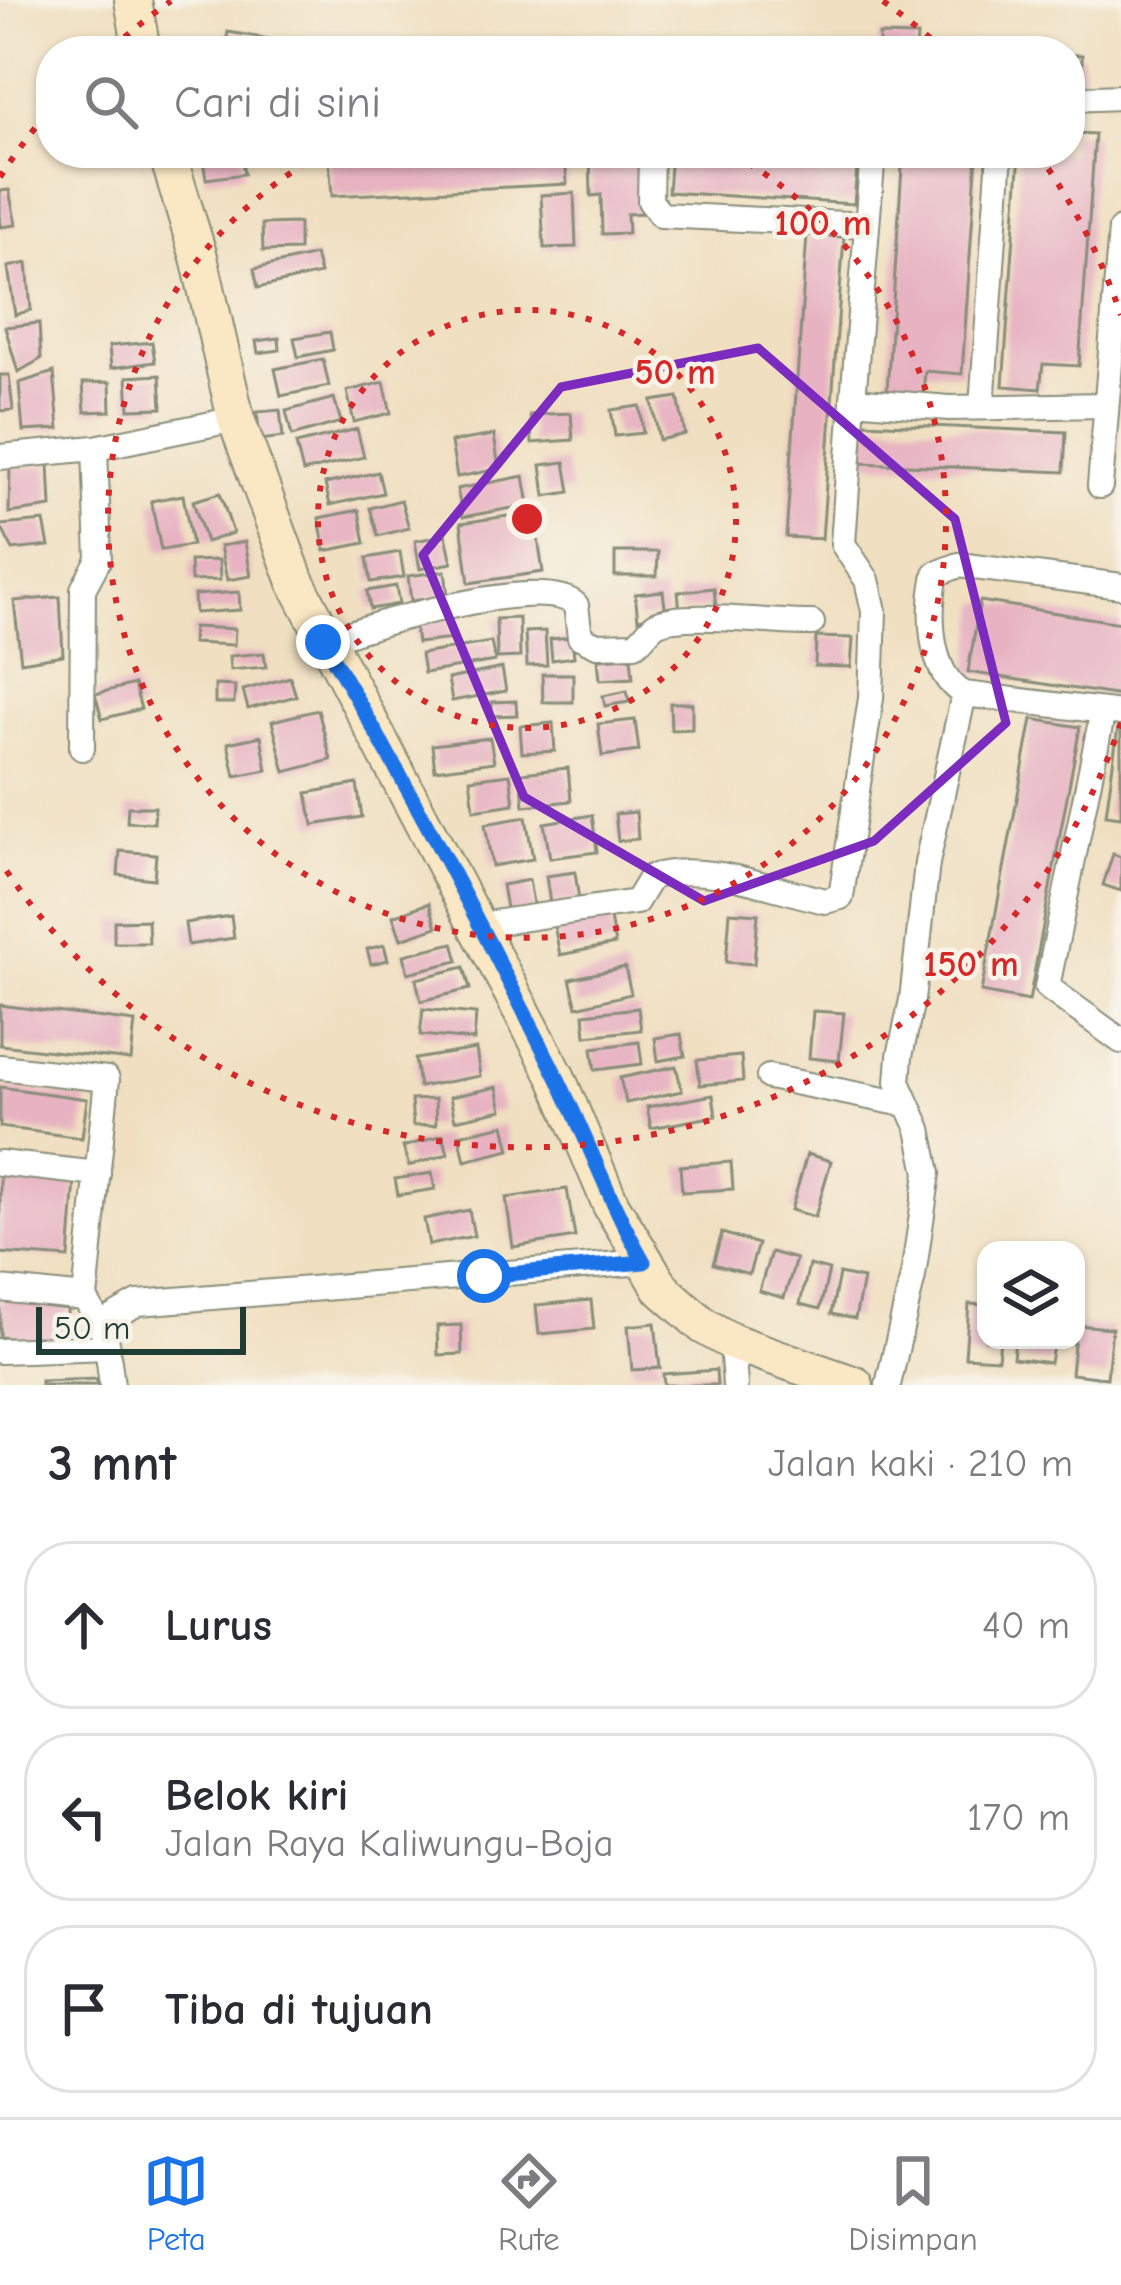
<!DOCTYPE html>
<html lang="id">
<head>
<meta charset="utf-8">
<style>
  body { margin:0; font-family:"Comic Neue",sans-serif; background:#f2f2f3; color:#2b2b33 }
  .controls { position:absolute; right:36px; bottom:36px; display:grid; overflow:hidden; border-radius:24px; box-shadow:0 3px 9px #0004 }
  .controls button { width:108px; height:108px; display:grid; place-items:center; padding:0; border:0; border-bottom:3px solid #e1e1e2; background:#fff; color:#2b2b33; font:60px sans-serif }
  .scale { position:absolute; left:36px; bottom:30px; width:210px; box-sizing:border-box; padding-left:12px; border:6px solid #1f3d34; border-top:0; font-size:33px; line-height:42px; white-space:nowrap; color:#1f3d34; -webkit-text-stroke:9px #f7f3e8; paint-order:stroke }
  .stop { position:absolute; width:36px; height:36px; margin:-27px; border:9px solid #1a73e8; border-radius:50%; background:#fff }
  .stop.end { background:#1a73e8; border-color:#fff; box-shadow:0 3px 12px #0008 }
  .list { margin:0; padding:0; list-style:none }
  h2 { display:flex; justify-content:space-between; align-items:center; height:156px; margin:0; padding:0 48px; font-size:51px }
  h2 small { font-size:39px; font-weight:400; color:#7c7c81 }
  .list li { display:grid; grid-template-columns:78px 1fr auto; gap:36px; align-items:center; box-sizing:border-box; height:168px; margin:0 24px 24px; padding:0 24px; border:3px solid #e1e1e2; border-radius:48px }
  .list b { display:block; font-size:45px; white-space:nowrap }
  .list p { margin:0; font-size:39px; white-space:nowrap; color:#7c7c81 }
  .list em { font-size:39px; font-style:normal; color:#7c7c81 }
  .icon { flex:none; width:66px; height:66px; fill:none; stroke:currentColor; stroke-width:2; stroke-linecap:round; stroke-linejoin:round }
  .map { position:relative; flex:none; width:1121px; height:1385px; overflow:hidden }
  .search { position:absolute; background:#fff; box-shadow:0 3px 9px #0004; left:36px; right:36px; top:36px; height:132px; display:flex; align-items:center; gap:30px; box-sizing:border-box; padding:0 42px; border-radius:48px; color:#7c7c81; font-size:45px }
  .sheet { height:732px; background:#fff }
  nav { display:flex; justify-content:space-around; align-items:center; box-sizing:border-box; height:168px; border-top:3px solid #e1e1e2; background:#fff; font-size:33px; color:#7c7c81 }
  nav a { display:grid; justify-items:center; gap:6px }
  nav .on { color:#1a73e8 }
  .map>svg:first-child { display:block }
  .building { fill:#e7b3c2 }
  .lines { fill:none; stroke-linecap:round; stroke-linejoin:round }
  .minor-casing { stroke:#888e7a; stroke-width:28 }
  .secondary-casing { stroke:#888e7a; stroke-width:40 }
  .minor { stroke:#fff; stroke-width:24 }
  .secondary { stroke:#fae7c3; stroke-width:36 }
  .route { stroke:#1a73e8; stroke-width:15 }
  .marked { fill:none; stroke:#7b2cbf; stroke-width:9; stroke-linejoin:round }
  .ring { fill:none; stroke:#d62828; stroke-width:6; stroke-dasharray:6 12 }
  .centre { fill:#d62828; stroke:#f7f3e8; stroke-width:6 }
  .ring-label { font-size:36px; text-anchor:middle; font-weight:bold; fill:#d62828; stroke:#f7f3e8; stroke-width:9; stroke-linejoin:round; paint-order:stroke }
</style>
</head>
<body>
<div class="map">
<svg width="1121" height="1385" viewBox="0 0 1121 1385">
  <rect width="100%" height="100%" fill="#f7f3e8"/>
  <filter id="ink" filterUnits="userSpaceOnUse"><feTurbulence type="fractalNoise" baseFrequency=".00833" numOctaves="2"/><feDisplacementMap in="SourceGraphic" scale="24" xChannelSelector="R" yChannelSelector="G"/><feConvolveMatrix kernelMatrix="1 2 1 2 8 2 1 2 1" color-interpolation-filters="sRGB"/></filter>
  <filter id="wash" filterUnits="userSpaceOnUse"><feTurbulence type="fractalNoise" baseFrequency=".004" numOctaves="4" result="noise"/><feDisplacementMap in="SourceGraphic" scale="48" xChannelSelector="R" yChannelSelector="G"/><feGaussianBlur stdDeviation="2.7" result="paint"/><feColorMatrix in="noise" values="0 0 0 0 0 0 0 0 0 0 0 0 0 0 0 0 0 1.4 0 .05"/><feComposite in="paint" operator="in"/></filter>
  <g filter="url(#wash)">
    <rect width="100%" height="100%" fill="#f0dfc0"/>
    <g id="blocks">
      <g class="building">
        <path d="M228 32 330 49V51H207L208 45 225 48Z"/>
        <path d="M879 35 917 36 916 51H879Z"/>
        <path d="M1070 55H1082V83L1070 84Z"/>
        <path d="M1070 133 1095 134 1079 366 1043 364 1040 389 1003 386 1020 153H1070Z"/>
        <path d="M202 153H241L244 174 206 179Z"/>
        <path d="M442 153H565L567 184 332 196 329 159Z"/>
        <path d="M590 153H643L645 213 627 214 628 233 602 234 601 195 591 196Z"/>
        <path d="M671 153H858L854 204 668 192Z"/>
        <path d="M903 153H977L962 374 925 371 923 394 887 391Z"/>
        <path d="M9 190 16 225 0 227V191Z"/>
        <path d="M574 193 576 247 544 248 541 195Z"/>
        <path d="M299 223V250L263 251 262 224Z"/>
        <path d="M807 235 844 237 822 539 786 537Z"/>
        <path d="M315 255 320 274 258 288 254 269Z"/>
        <path d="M27 263 31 310 15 315 8 267Z"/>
        <path d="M39 323 41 359 18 372 5 327Z"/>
        <path d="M330 332 333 350 298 357 294 338Z"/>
        <path d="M279 338 280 350 258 353 256 341Z"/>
        <path d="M152 342 155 362 111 368 109 346Z"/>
        <path d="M323 359 329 386 281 396 275 369Z"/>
        <path d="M54 372 59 429 23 431 19 383Z"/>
        <path d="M0 375H9L13 410 0 411Z"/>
        <path d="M160 375 162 408 129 409 127 377Z"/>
        <path d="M110 382 111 411 85 412 83 383Z"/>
        <path d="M384 382 391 413 354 422 347 391Z"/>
        <path d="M678 397 685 434 659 440 652 401Z"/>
        <path d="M334 398 341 422 292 436 286 411Z"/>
        <path d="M640 406 643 433 615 436 611 410Z"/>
        <path d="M280 410 283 437 260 440 257 412Z"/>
        <path d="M571 413 573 440 532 443 530 415Z"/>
        <path d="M863 423 1066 432 1064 472 861 463Z"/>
        <path d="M357 429 364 457 303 472 296 444Z"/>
        <path d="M494 435 499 469 457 477 451 442Z"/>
        <path d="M565 462 570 492 545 496 541 465Z"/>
        <path d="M49 464 51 507 9 513 10 468Z"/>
        <path d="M378 472 383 493 330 505 325 484Z"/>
        <path d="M524 476 529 505 463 517 457 489Z"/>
        <path d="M220 493 233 533 206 542 193 501Z"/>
        <path d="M183 495 192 545 161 550 151 501Z"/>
        <path d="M401 500 409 528 378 536 370 508Z"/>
        <path d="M359 510 365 543 325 551 319 518Z"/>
        <path d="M534 512 543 572 469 583 461 523Z"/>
        <path d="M44 521 49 546 13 550 0 525Z"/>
        <path d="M446 535 452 563 420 569 415 541Z"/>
        <path d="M245 542 251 576 227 580 220 546Z"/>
        <path d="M400 552 404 577 371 582 367 558Z"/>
        <path d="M615 552H658L657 576H615Z"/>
        <path d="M219 560 220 580 191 581 190 561Z"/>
        <path d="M445 571 448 596 411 601 408 576Z"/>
        <path d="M396 586 399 604 370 609 367 591Z"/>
        <path d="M714 588 716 608 680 612 678 592Z"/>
        <path d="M663 591 666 615 638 619 635 594Z"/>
        <path d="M239 592 240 610 195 613 194 595Z"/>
        <path d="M60 597 63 655 21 662 14 601Z"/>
        <path d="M980 601 1121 623V696L968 672Z"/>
        <path d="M450 618 453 639 417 643 414 623Z"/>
        <path d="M519 618 520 657 497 658 496 619Z"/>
        <path d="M193 627 235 629 234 645 192 643Z"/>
        <path d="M545 631 547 665 527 666 525 632Z"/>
        <path d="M572 637 574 657 552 660 550 639Z"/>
        <path d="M816 637 853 638 851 667 815 666Z"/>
        <path d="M491 642 495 661 424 673 421 654Z"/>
        <path d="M264 653 266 667 230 670 229 656Z"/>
        <path d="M631 657 633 678 600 680 598 659Z"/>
        <path d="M502 668 506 691 452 701 448 679Z"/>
        <path d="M542 674H573V702H543Z"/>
        <path d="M290 677 296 696 248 709 243 690Z"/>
        <path d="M134 684 141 709 102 719 95 694Z"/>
        <path d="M215 685 235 686 234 703H215Z"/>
        <path d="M627 691 629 702 605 706 603 696Z"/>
        <path d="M516 701 517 715 492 716V702Z"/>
        <path d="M670 703H692V729L671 730Z"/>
        <path d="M318 710 331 760 285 772 272 721Z"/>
        <path d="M1032 719 1080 727 1029 1001 981 992Z"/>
        <path d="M635 720 639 751 602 756 598 724Z"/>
        <path d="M553 723 555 751 522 753 520 726Z"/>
        <path d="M1118 727H1121V817L1106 815Z"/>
        <path d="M261 736 267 770 235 776 228 743Z"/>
        <path d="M490 738 494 762 435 770 432 745Z"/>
        <path d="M568 768 571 801 524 806 521 773Z"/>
        <path d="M510 774 514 804 474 810 470 779Z"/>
        <path d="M357 784 362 817 313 825 307 793Z"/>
        <path d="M128 807H155L154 823 127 822Z"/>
        <path d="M636 812 638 839 618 841 615 814Z"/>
        <path d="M592 815 597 852 550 858 544 823Z"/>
        <path d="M526 817 533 859 492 866 485 824Z"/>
        <path d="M120 851 156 854 154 879 118 875Z"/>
        <path d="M1113 854 1121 857V891L1103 885Z"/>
        <path d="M575 872 579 900 550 904 546 876Z"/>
        <path d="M529 880 534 909 507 914 502 885Z"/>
        <path d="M429 903 437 927 401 939 393 916Z"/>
        <path d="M730 912 758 914 754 964 726 962Z"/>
        <path d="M609 914 615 944 560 955 554 925Z"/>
        <path d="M231 916 234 938 188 945 185 923Z"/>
        <path d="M148 920 149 943H114V921Z"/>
        <path d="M453 943 458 961 408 973 404 955Z"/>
        <path d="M384 945 388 960 371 964 367 949Z"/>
        <path d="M464 967 470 989 421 1001 416 979Z"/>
        <path d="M625 967 631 994 577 1007 570 979Z"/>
        <path d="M0 1005 135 1022 131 1060 0 1045Z"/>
        <path d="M638 1008 641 1030 586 1036 584 1014Z"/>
        <path d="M423 1009 476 1014 474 1040 420 1035Z"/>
        <path d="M813 1011 844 1013 839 1061 809 1058Z"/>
        <path d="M681 1034 685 1056 658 1061 655 1038Z"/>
        <path d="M639 1042 642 1064 595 1070 592 1048Z"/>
        <path d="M476 1049 480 1076 419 1087 415 1059Z"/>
        <path d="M741 1056 743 1081 700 1085 697 1060Z"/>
        <path d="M676 1066 682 1091 626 1103 620 1078Z"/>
        <path d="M0 1087 87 1099 82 1138 0 1127Z"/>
        <path d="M497 1087 502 1110 455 1120 450 1097Z"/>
        <path d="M713 1095 716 1116 651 1128 647 1107Z"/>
        <path d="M435 1099 436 1125 413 1126 411 1100Z"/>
        <path d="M504 1125 510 1150 465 1161 459 1135Z"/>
        <path d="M443 1135 448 1154 409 1166 403 1147Z"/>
        <path d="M807 1154 831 1161 815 1217 791 1210Z"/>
        <path d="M731 1162 733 1189 682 1192 680 1166Z"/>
        <path d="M432 1173 435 1189 398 1195 395 1179Z"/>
        <path d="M0 1175 75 1180 69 1258 0 1253Z"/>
        <path d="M567 1189 575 1237 513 1247 506 1198Z"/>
        <path d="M469 1210 474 1236 429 1245 424 1219Z"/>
        <path d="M722 1233 758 1244 749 1274 713 1264Z"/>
        <path d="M771 1252 796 1259 784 1298 759 1291Z"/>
        <path d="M809 1265 829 1270 820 1309 800 1304Z"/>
        <path d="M839 1274 863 1279 855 1319 831 1314Z"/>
        <path d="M0 1297 68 1305 63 1344 0 1337Z"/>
        <path d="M591 1300 594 1329 539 1334 536 1305Z"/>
        <path d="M969 1304 986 1305V1340H1000L998 1359 965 1357Z"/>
        <path d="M655 1323 660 1368 632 1370 628 1326Z"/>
        <path d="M461 1325 462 1354 438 1355 437 1326Z"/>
        <path d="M1076 1325 1112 1328 1107 1378 1071 1374Z"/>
        <path d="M1015 1340H1054L1050 1363 1013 1358Z"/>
        <path d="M716 1370 717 1385H664L663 1374Z"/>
        <path d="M97 1379V1385H41V1381Z"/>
      </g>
    </g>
  </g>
  <g filter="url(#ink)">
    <use href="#blocks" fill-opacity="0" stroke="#888e7a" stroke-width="3"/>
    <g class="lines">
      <g class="minor-casing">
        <g id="minor">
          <path d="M1070 99 1121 97"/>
          <path d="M651 153 650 201 661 215 866 225"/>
          <path d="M873 153 853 400 949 408 1104 405"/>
          <path d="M982 406 1000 153"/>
          <path d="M0 457 95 448 236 419"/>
          <path d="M1100 486 1121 229"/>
          <path d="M323 642C367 627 542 572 576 605L580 637 597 645 635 644C645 638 647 630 656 624 682 610 776 624 812 623"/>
          <path d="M964 694 1121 713"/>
          <path d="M1103 711 1047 987 1121 1041"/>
          <path d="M82 748 83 589 99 559 95 448"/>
          <path d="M479 925 636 902 651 877C705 861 772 889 825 901L841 897 871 698 874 611 867 580 843 544 853 400"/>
          <path d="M0 1067 107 1079 85 1298 103 1331"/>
          <path d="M769 1077 904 1104"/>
          <path d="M0 1163 98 1174"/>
          <path d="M0 1289 85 1298"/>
          <path d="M732 1342 735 1385"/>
          <path d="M0 1351 108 1347"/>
          <path d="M112 1385 104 1322 138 1303 644 1262"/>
          <path d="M888 1385 913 1276 928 1173 919 1129 898 1082 900 1056 912 1000 927 863 964 694C928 673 928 613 936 574L959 565 1121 586"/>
        </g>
      </g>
      <g class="secondary-casing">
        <g id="secondary">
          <path d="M133 0 142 51"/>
          <path d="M167 153 199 257 236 419 296 582 557 1078 611 1205 662 1289 704 1326 732 1342 855 1385"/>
        </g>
      </g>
      <use href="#minor" class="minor"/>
      <use href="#secondary" class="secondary"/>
    </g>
  </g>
  <g class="lines" filter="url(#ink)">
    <path class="route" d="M323 642C407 781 481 926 554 1071 586 1134 608 1200 644 1262L484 1276"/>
  </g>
  <path class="marked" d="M758 348 955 519 1006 723 874 841 704 901 524 797 423 555 561 387Z"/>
  <g class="ring">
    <circle cx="527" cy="519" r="209"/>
    <path d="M733 154A419 419 0 1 1 321 154"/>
    <path d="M1121 723A628 628 0 0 1 0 861M0 177A628 628 0 0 1 49 111M111 49A628 628 0 0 1 171 1M883 1A628 628 0 0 1 943 49M1038 154A628 628 0 0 1 1121 315"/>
  </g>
  <circle cx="527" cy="519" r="18" class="centre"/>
  <g class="ring-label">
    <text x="823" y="235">100 m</text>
    <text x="675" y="384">50 m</text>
    <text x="971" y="976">150 m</text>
  </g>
</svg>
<div class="controls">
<button><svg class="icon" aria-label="layers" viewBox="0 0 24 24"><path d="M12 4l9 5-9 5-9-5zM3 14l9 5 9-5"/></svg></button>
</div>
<div class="scale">50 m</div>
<div class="stop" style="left:484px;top:1276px"></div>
<div class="stop end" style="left:323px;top:642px"></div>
<div class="search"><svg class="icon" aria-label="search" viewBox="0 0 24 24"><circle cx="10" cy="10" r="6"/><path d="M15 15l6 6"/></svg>Cari di sini</div>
</div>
<section class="sheet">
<h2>3 mnt<small>Jalan kaki · 210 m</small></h2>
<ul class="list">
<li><svg class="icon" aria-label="ahead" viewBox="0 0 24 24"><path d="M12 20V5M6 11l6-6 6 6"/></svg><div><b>Lurus</b></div><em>40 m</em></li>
<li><svg class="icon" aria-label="left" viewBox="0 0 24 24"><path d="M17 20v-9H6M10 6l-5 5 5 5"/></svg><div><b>Belok kiri</b><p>Jalan Raya Kaliwungu-Boja</p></div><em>170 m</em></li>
<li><svg class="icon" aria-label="arrive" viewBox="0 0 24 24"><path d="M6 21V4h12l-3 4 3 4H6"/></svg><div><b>Tiba di tujuan</b></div></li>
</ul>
</section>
<nav>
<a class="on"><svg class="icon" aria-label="map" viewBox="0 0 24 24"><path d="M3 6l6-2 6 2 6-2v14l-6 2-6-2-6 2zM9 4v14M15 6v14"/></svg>Peta</a>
<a><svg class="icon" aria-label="directions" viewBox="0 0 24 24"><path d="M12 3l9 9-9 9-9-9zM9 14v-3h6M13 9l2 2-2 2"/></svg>Rute</a>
<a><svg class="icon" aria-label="saved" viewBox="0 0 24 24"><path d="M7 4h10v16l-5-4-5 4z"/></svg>Disimpan</a>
</nav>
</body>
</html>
